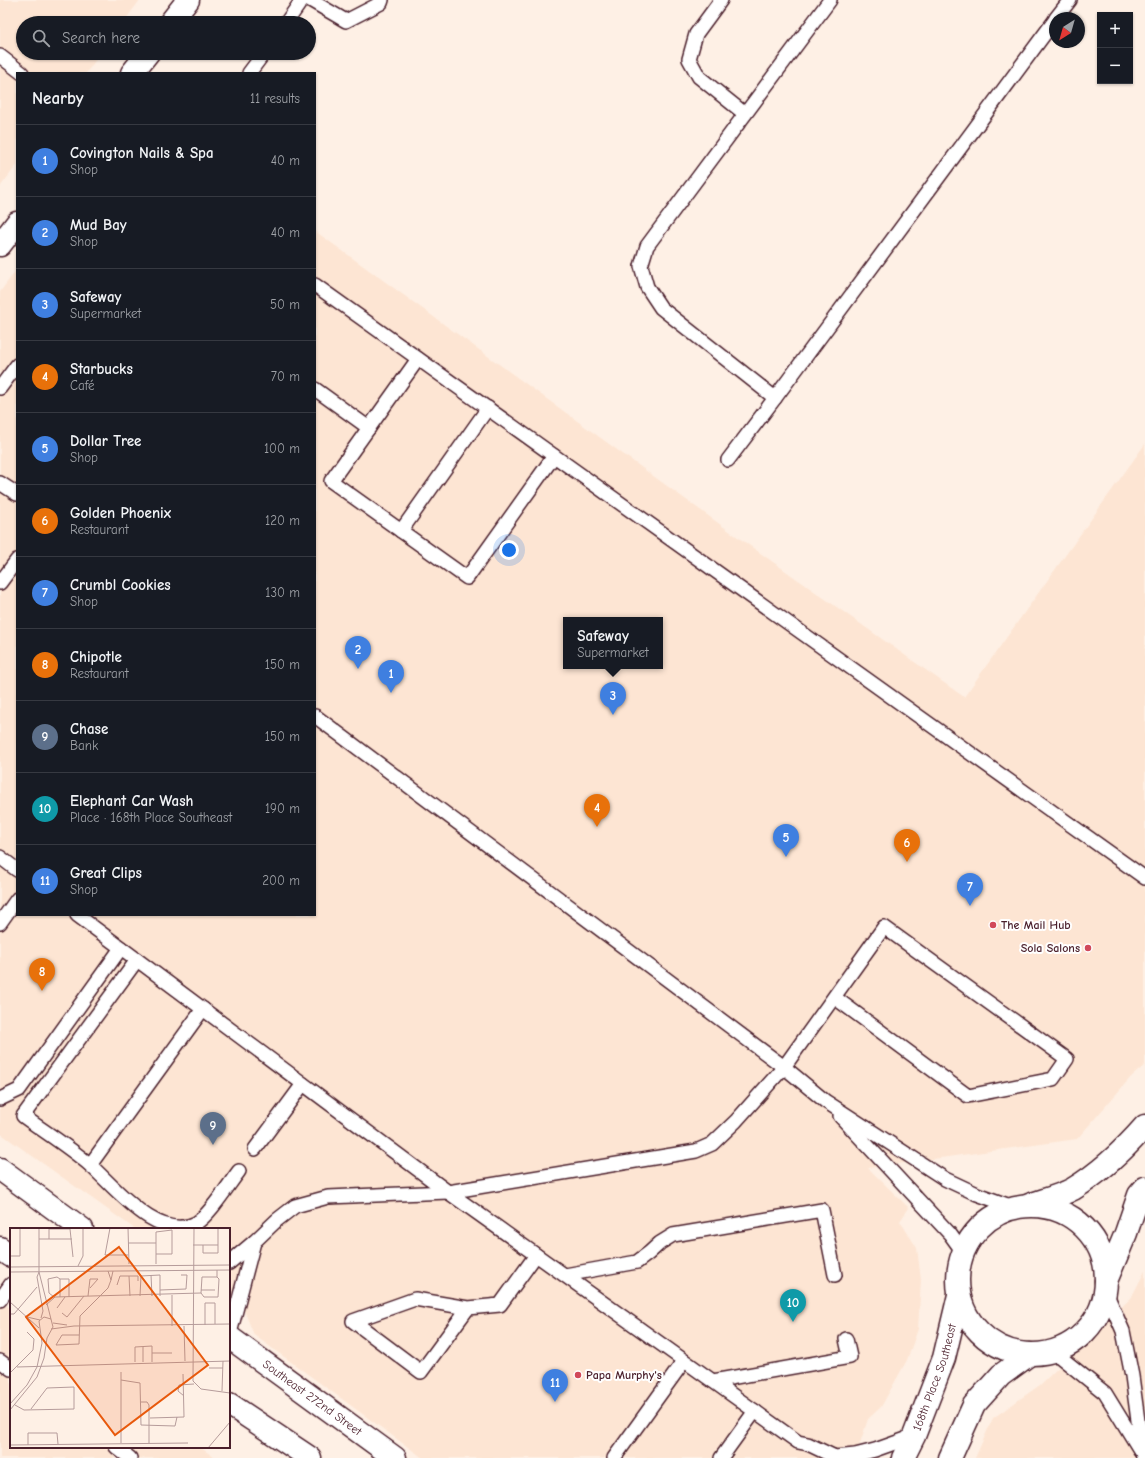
<!DOCTYPE html>
<html lang="en">
<head>
<meta charset="utf-8">
<style>
  body { margin:0; font-family:"Comic Neue",sans-serif; background:#242831; color:#f1f3f6 }
  .controls { position:absolute; right:12px; top:12px; display:grid; overflow:hidden; border-radius:0px; box-shadow:0 1px 3px #0004 }
  .controls button { width:36px; height:36px; display:grid; place-items:center; padding:0; border:0; border-bottom:1px solid #363941; background:#171b24; color:#f1f3f6; font:20px sans-serif }
  .compass { position:absolute; left:1049px; top:12px; width:36px; height:36px; border-radius:50%; background:#171b24; box-shadow:0 1px 3px #0004; rotate:217deg }
  .you { position:absolute; left:509px; top:550px; width:14px; height:14px; margin:-10px; border:3px solid #fff; border-radius:50%; background:#1a73e8; box-shadow:0 0 0 6px #1a73e833 }
  .badge { display:grid; place-items:center; width:26px; height:26px; border-radius:50%; background:#d1495b; color:#fff; font-size:13px; font-weight:700 }
  .pin { position:absolute; translate:-50% -33px; filter:drop-shadow(0 1px 2px #0008) }
  .pin::after { content:''; position:absolute; top:21px; width:14px; height:12px; background:inherit; clip-path:polygon(0 0,100% 0,50% 100%) }
  .popup { position:absolute; left:563px; top:617px; width:100px; height:52px; box-sizing:border-box; display:grid; place-content:center; border-radius:0px; background:#171b24; filter:drop-shadow(0 1px 3px #0005); font-size:13px; white-space:nowrap; color:#9ea1a6 }
  .popup b { font-size:15px; color:#f1f3f6 }
  .popup::after { content:''; position:absolute; left:50%; top:100%; margin-left:-8px; border:8px solid transparent; border-top-color:#171b24 }
  .list { margin:0; padding:0; list-style:none }
  h2 { display:flex; justify-content:space-between; align-items:center; height:52px; margin:0; padding:0 16px; font-size:17px }
  h2 small { font-size:13px; font-weight:400; color:#9ea1a6 }
  .list li { display:grid; grid-template-columns:26px 1fr auto; gap:12px; align-items:center; box-sizing:border-box; height:72px; padding:0 16px; border-top:1px solid #363941 }
  .list b { display:block; font-size:15px; white-space:nowrap }
  .list p { margin:0; font-size:13px; white-space:nowrap; color:#9ea1a6 }
  .list em { font-size:13px; font-style:normal; color:#9ea1a6 }
  .icon { flex:none; width:22px; height:22px; fill:none; stroke:currentColor; stroke-width:2; stroke-linecap:round; stroke-linejoin:round }
  .map { position:relative; flex:none; width:1145px; height:1458px; overflow:hidden }
  .search { position:absolute; background:#171b24; box-shadow:0 1px 3px #0004; left:16px; top:16px; width:300px; height:44px; display:flex; align-items:center; gap:10px; box-sizing:border-box; padding:0 14px; border-radius:22px; color:#9ea1a6; font-size:15px }
  .panel { position:absolute; background:#171b24; box-shadow:0 1px 3px #0004; left:16px; top:72px; width:300px; height:844px; border-radius:0px }
  .map>svg:first-child { display:block }
  .built { fill:#fde5d3; fill-rule:evenodd }
  .lines { fill:none; stroke-linecap:round; stroke-linejoin:round }
  .service-casing { stroke:#4a1f2b; stroke-width:16 }
  .minor-casing { stroke:#4a1f2b; stroke-width:25 }
  .primary-casing { stroke:#4a1f2b; stroke-width:25 }
  .service { stroke:#fff; stroke-width:13 }
  .minor { stroke:#fff; stroke-width:22 }
  .primary { stroke:#fff; stroke-width:22 }
  .poi-dot { fill:#d1495b; stroke:#fff; stroke-width:1.5 }
  .labels { text-anchor:middle; stroke-width:4; stroke-linejoin:round; paint-order:stroke }
  .poi-label { font-size:12px; font-weight:bold; fill:#4a1f2b; stroke:#fff; text-anchor:start }
  .street-label { font-size:12px; fill:#4a1f2b; stroke:#fff }
  .inset-road { fill:none; stroke:#b69c9b; stroke-width:1 }
  .view { fill:#e8590c; fill-opacity:0.15; stroke:#e8590c; stroke-width:2 }
  .inset-edge { fill:none; stroke:#4a1f2b; stroke-width:2 }
</style>
</head>
<body>
<div class="map">
<svg width="1145" height="1458" viewBox="0 0 1145 1458">
  <rect width="100%" height="100%" fill="#fef0e5"/>
  <filter id="ink" filterUnits="userSpaceOnUse"><feTurbulence type="fractalNoise" baseFrequency=".025" numOctaves="2"/><feDisplacementMap in="SourceGraphic" scale="8" xChannelSelector="R" yChannelSelector="G"/><feConvolveMatrix kernelMatrix="1 2 1 2 8 2 1 2 1" color-interpolation-filters="sRGB"/></filter>
  <g filter="url(#ink)">
    <g class="built">
      <path d="M0 0H140L123 23H23V53H101L86 73H17V165L0 187Z"/>
      <path d="M315 231 732 533 964 697 1145 444V1065L1131 1077 1077 1139 868 1168 909 1208 900 1221 917 1248 921 1280 918 1329 907 1360 881 1407 868 1419 855 1458H423L254 1335 242 1305 229 1296V1229H135L0 1133V292L17 269V915H315ZM566 620H660V666H566Z"/>
      <path d="M1145 1271V1458H975L993 1418 1040 1385 1131 1298Z"/>
      <path d="M0 1301 11 1309V1447H200L215 1458H0Z"/>
    </g>
    <g class="lines">
      <g class="service-casing">
        <g id="service">
          <path d="M310 0 346 21 381 3 382 0"/>
          <path d="M721 0 696 34 689 59 699 77 745 114"/>
          <path d="M1056 18 1070 0"/>
          <path d="M286 23 302 0"/>
          <path d="M0 56 22 73"/>
          <path d="M249 73 264 53"/>
          <path d="M315 285 1145 878"/>
          <path d="M418 359 331 481 467 578 554 456"/>
          <path d="M0 388 17 365"/>
          <path d="M315 389 369 428"/>
          <path d="M775 398 661 308 647 287 641 266 647 246 830 0"/>
          <path d="M728 460 775 398 1055 20"/>
          <path d="M0 483 17 494"/>
          <path d="M401 531 488 408"/>
          <path d="M0 583 17 560"/>
          <path d="M315 716 784 1067 825 1101 945 1179 977 1194 1016 1208"/>
          <path d="M0 857 17 870"/>
          <path d="M77 915 448 1192 798 1442 808 1444 835 1457 855 1455 875 1450 914 1436"/>
          <path d="M0 923 17 899"/>
          <path d="M137 960 23 1116C45 1132 69 1147 90 1165 115 1187 158 1243 196 1223 209 1216 229 1184 239 1171"/>
          <path d="M0 1099 19 1090 121 948"/>
          <path d="M840 1116 950 1234 963 1252"/>
          <path d="M255 1149 303 1084"/>
          <path d="M90 1165 203 1009"/>
          <path d="M254 1242 277 1220 295 1206 328 1197 448 1192 696 1151 712 1144 736 1121 784 1067 884 927 1067 1059 1053 1079 968 1096 834 997"/>
          <path d="M229 1263 254 1242 229 1337"/>
          <path d="M565 1275 637 1262 649 1253 660 1243 673 1235 822 1210 835 1275"/>
          <path d="M1105 1290 1123 1331 1132 1376 1143 1458"/>
          <path d="M0 1300 11 1284"/>
          <path d="M468 1308 415 1299 353 1321 421 1372 468 1308 500 1305 536 1255"/>
          <path d="M1054 1352 1105 1393 1140 1450"/>
          <path d="M0 1361 11 1369"/>
          <path d="M713 1381 850 1357 846 1339"/>
          <path d="M116 1447 130 1458"/>
          <path d="M614 1458 684 1361"/>
          <path d="M721 1458 755 1411"/>
        </g>
      </g>
      <g class="minor-casing">
        <g id="minor">
          <path d="M170 23 188 0"/>
          <path d="M132 73 148 53"/>
          <path d="M0 245 17 223"/>
          <path d="M1029 1205C1043 1200 1060 1196 1073 1189 1101 1172 1124 1150 1145 1126"/>
          <circle cx="1032" cy="1280" r="74"/>
          <path d="M1106 1281 1126 1233 1139 1195 1145 1188"/>
          <path id="s1" d="M903 1458 914 1436 944 1358 959 1295"/>
          <path d="M950 1458 974 1405 1001 1375 1030 1354"/>
        </g>
      </g>
      <g class="primary-casing">
        <g id="primary">
          <path d="M0 1169 82 1229"/>
          <path d="M0 1248 11 1256"/>
          <path id="s2" d="M229 1337 395 1458"/>
          <path d="M229 1404 310 1458"/>
        </g>
      </g>
      <use href="#service" class="service"/>
      <use href="#minor" class="minor"/>
      <use href="#primary" class="primary"/>
    </g>
  </g>
  <g class="poi-dot">
    <circle cx="993" cy="925" r="4"/>
    <circle cx="1088" cy="948" r="4"/>
    <circle cx="578" cy="1375" r="4"/>
  </g>
  <g class="labels">
    <g class="poi-label">
      <text x="1001" y="929">The Mail Hub</text>
      <text x="1080" y="952" text-anchor="end">Sola Salons</text>
      <text x="586" y="1379">Papa Murphy's</text>
    </g>
    <g class="street-label">
      <text dy="4" stroke="none"><textPath href="#s1" startOffset="87">168th Place Southeast</textPath></text>
      <text dy="4" stroke="none"><textPath href="#s2" startOffset="103">Southeast 272nd Street</textPath></text>
    </g>
  </g>
  <g transform="translate(10 1228)">
    <rect width="220" height="220" fill="#fef0e5"/>
    <path class="inset-road" d="M29 0V44L27 49 33 83 31 90M100 0 95 27H118M118 0 119 36M184 0 183 153 191 161 220 165M29 11H62M39 11V1H60L63 29M118 15H146M183 17H208V0M193 17V25H208V17M146 26H162V2L146 4V36M0 28H10V0M68 38 73 28V0M0 39 220 37M98 43 101 52 103 43M0 44 220 42M141 47 142 68M119 48 120 68M107 57 110 48H128V53M150 62 176 61 177 47H171M191 62H205M191 65 194 69H208L209 51 207 49M162 67V98M78 68 80 51H88L80 60M130 68 131 48 150 47V68M44 69 39 65 38 51 47 49 50 51M50 69V51H59V69M0 74 29 100M36 77 45 69 191 65 192 49H207V42M47 80 55 69M52 85 57 89 74 68M0 86H4L27 59M17 89 30 92M43 95 57 97M195 97V75H205V96M174 98 175 133M41 101 64 98 220 96M69 107H52L46 117 69 116 70 88 98 60 101 52M133 119V134M142 125H162M125 134V119L142 118V134M7 139 220 133M199 140H213M111 144V215M0 145 23 122 24 111 17 104M111 152 130 155 131 197 165 198 167 189M212 163 213 133M174 168 168 163 169 157 184 156M131 174H137L139 177V215M0 176 17 157 27 139 32 115 29 93 34 89 41 91M5 177 14 182 64 181V159L37 160 21 181M0 182 27 149 34 130 37 110 43 99 29 44M140 190 174 189 173 146M0 217 178 215M18 217V205H47L48 216M198 220 220 194"/>
    <path class="view" d="M109 19 198 137 105 207 16 89Z"/>
    <rect width="220" height="220" class="inset-edge"/>
  </g>
</svg>
<div class="controls">
<button>+</button>
<button>−</button>
</div>
<svg class="compass" viewBox="-18 -18 36 36"><path d="M0-13l5 13h-10z" fill="#e53935"/><path d="M0 13l5-13h-10z" fill="#9ea1a6"/></svg>
<div class="you"></div>
<div class="pin badge" style="left:391px;top:693px;background:#3f7fe0">1</div>
<div class="pin badge" style="left:358px;top:669px;background:#3f7fe0">2</div>
<div class="pin badge" style="left:613px;top:715px;background:#3f7fe0">3</div>
<div class="popup"><b>Safeway</b>Supermarket</div>
<div class="pin badge" style="left:597px;top:827px;background:#e8710a">4</div>
<div class="pin badge" style="left:786px;top:857px;background:#3f7fe0">5</div>
<div class="pin badge" style="left:907px;top:862px;background:#e8710a">6</div>
<div class="pin badge" style="left:970px;top:906px;background:#3f7fe0">7</div>
<div class="pin badge" style="left:42px;top:991px;background:#e8710a">8</div>
<div class="pin badge" style="left:213px;top:1145px;background:#5c6f8a">9</div>
<div class="pin badge" style="left:793px;top:1322px;background:#0f9aa8">10</div>
<div class="pin badge" style="left:555px;top:1402px;background:#3f7fe0">11</div>
<div class="search"><svg class="icon" aria-label="search" viewBox="0 0 24 24"><circle cx="10" cy="10" r="6"/><path d="M15 15l6 6"/></svg>Search here</div>
<section class="panel">
<h2>Nearby<small>11 results</small></h2>
<ul class="list">
<li><span class="badge" style="background:#3f7fe0">1</span><div><b>Covington Nails &amp; Spa</b><p>Shop</p></div><em>40 m</em></li>
<li><span class="badge" style="background:#3f7fe0">2</span><div><b>Mud Bay</b><p>Shop</p></div><em>40 m</em></li>
<li><span class="badge" style="background:#3f7fe0">3</span><div><b>Safeway</b><p>Supermarket</p></div><em>50 m</em></li>
<li><span class="badge" style="background:#e8710a">4</span><div><b>Starbucks</b><p>Café</p></div><em>70 m</em></li>
<li><span class="badge" style="background:#3f7fe0">5</span><div><b>Dollar Tree</b><p>Shop</p></div><em>100 m</em></li>
<li><span class="badge" style="background:#e8710a">6</span><div><b>Golden Phoenix</b><p>Restaurant</p></div><em>120 m</em></li>
<li><span class="badge" style="background:#3f7fe0">7</span><div><b>Crumbl Cookies</b><p>Shop</p></div><em>130 m</em></li>
<li><span class="badge" style="background:#e8710a">8</span><div><b>Chipotle</b><p>Restaurant</p></div><em>150 m</em></li>
<li><span class="badge" style="background:#5c6f8a">9</span><div><b>Chase</b><p>Bank</p></div><em>150 m</em></li>
<li><span class="badge" style="background:#0f9aa8">10</span><div><b>Elephant Car Wash</b><p>Place · 168th Place Southeast</p></div><em>190 m</em></li>
<li><span class="badge" style="background:#3f7fe0">11</span><div><b>Great Clips</b><p>Shop</p></div><em>200 m</em></li>
</ul>
</section>
</div>
</body>
</html>
